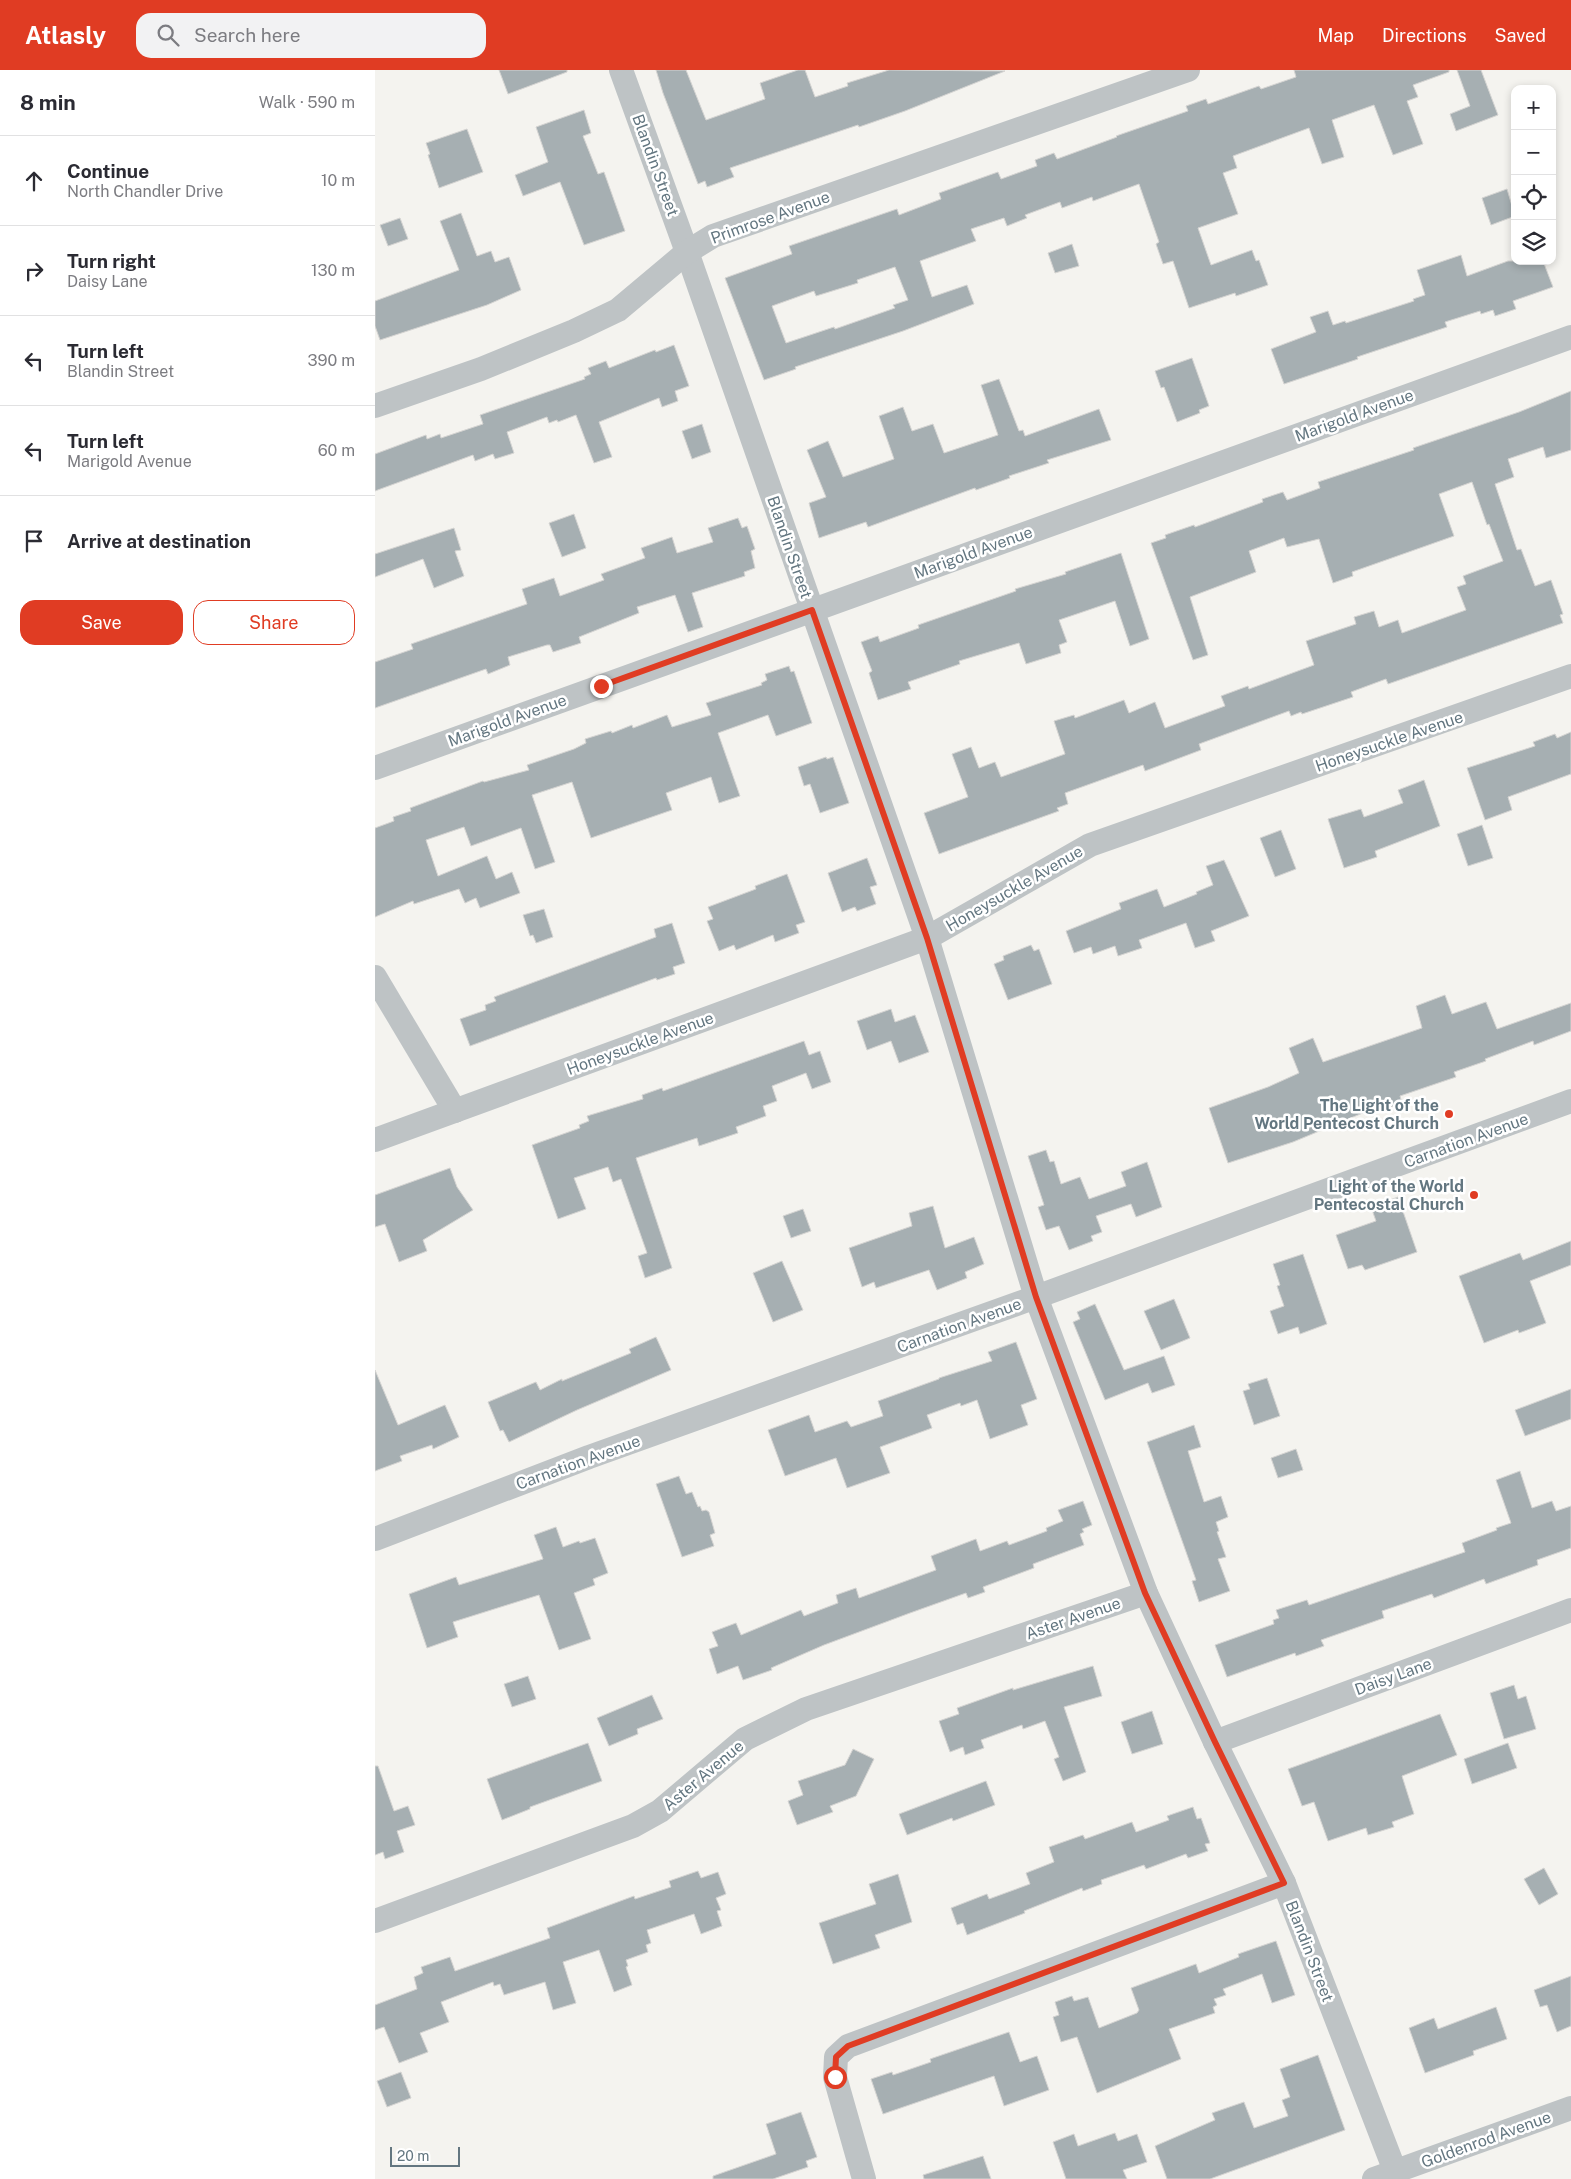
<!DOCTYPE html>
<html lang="en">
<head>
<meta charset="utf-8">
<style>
  body { margin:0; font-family:"Public Sans",sans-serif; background:#f2f2f3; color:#2b2b33 }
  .controls { position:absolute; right:15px; top:15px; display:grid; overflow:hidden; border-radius:10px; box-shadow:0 2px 8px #0003 }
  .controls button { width:45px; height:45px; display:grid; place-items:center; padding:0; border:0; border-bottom:1px solid #e1e1e2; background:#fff; color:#2b2b33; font:25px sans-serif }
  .scale { position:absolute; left:15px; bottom:12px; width:70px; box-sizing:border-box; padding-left:5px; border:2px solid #637680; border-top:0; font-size:14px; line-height:18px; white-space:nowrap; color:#637680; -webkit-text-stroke:4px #fff; paint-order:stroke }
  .stop { position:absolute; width:15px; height:15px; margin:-11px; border:4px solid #e03c23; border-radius:50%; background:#fff }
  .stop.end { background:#e03c23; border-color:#fff; box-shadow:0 1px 5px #0008 }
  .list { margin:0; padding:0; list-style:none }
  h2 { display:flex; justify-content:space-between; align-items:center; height:65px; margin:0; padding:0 20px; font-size:21px }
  h2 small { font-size:16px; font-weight:400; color:#7c7c81 }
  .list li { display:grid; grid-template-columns:32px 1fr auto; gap:15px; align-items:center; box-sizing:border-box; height:90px; padding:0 20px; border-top:1px solid #e1e1e2 }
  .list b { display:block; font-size:19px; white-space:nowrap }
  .list p { margin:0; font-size:16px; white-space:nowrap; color:#7c7c81 }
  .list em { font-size:16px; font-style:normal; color:#7c7c81 }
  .actions { display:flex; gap:10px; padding:15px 20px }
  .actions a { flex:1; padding:11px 0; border:1px solid #e03c23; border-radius:15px; text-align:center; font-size:18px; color:#e03c23 }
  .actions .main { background:#e03c23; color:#fff }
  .icon { flex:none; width:28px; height:28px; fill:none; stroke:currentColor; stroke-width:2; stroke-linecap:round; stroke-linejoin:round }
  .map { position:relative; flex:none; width:1196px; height:2109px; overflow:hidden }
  header { display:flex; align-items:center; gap:30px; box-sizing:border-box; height:70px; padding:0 25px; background:#e03c23; color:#fff }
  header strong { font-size:24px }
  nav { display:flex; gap:28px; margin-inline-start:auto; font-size:18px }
  .search { width:350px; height:45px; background:#f2f2f3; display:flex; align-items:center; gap:12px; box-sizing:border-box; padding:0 18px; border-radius:15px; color:#7c7c81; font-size:19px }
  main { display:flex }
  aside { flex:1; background:#fff }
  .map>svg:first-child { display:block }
  .building { fill:#a6afb2; stroke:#d5d4d2; fill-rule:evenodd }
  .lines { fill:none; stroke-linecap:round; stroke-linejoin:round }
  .street { stroke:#bec3c5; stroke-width:24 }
  .route { stroke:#e03c23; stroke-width:6 }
  .poi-dot { fill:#e03c23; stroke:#fff; stroke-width:2 }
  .labels { text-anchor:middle; stroke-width:5; stroke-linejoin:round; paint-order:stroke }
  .street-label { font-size:16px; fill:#637680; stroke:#fff }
  .poi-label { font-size:16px; font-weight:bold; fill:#637680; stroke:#fff; text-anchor:end }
</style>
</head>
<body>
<header>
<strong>Atlasly</strong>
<div class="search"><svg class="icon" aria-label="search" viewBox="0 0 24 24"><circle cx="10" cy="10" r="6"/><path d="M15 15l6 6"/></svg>Search here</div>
<nav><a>Map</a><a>Directions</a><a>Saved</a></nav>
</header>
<main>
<aside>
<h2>8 min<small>Walk · 590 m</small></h2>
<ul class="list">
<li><svg class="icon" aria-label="ahead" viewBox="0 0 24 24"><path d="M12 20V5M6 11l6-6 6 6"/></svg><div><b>Continue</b><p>North Chandler Drive</p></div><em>10 m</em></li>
<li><svg class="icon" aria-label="right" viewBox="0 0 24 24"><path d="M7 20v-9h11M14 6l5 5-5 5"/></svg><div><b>Turn right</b><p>Daisy Lane</p></div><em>130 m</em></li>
<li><svg class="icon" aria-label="left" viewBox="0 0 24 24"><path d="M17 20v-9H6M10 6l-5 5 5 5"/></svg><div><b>Turn left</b><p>Blandin Street</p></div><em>390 m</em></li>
<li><svg class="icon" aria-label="left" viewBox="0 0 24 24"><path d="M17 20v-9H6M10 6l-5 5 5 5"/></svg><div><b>Turn left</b><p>Marigold Avenue</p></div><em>60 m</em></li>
<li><svg class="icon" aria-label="arrive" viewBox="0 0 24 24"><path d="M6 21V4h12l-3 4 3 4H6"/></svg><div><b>Arrive at destination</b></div></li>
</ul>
<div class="actions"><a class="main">Save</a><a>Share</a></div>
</aside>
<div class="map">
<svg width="1196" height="2109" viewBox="0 0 1196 2109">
  <rect width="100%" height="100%" fill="#f4f3ef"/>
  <g class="building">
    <path d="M124 0H192V2L133 24Z"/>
    <path d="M281 0H311L331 50 390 29 385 13 423 0H430L440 27 473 16 472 13 514 0 630 1 530 41 484 57 483 55 355 98 359 107 332 117 330 111 323 114 288 23Z"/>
    <path d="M919 0H1074V2L1038 15 1043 27 1032 31 1048 74 1018 85 999 35 957 50 969 87 947 94 934 58 858 86 862 98 848 103 863 144 823 158 836 195 877 180 881 191 884 190 893 215 861 226 860 223 814 238 798 191 788 194 781 174 784 172 764 114 718 131 717 127 687 138 685 132 650 145 652 148 632 156 629 148 596 159 601 171 545 191 557 227 592 215 599 234 528 261 420 297 421 299 389 310 350 208 417 184 414 176 522 139 524 145 566 129 564 123 623 102 626 109 662 96 660 90 679 83 682 89 742 67 741 66 813 41 811 36 831 29 833 34 884 16 886 19 921 7ZM520 197 533 230 518 235 520 238 460 259 459 257 411 273 397 236 439 221 441 226 483 213 482 210Z"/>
    <path d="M1082 0H1106L1123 45 1081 61 1075 44 1095 36Z"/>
    <path d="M209 40 216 63 208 66 223 104 229 102 250 161 209 175 185 112 148 126 140 105 173 92 161 57Z"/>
    <path d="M92 59 108 102 64 118 53 85 55 84 51 73Z"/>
    <path d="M1132 119 1140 146 1116 155 1107 128Z"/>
    <path d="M86 143 102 186 116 181 120 192 134 187 146 220 112 235 5 270 0 256V231L84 200 65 151Z"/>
    <path d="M25 148 33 169 13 176 5 155Z"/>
    <path d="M697 174 704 196 680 203 673 183Z"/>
    <path d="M1086 185 1092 206 1133 191H1168L1178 217 1138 231 1141 239 1120 246 1118 240 1106 244 1105 241 1070 252 1072 257 982 287 983 289 909 314 896 279 941 262 935 247 953 241 958 255 970 251 971 253 1039 231 1038 229 1050 225 1042 200Z"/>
    <path d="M299 275 314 316 300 321 303 331 287 337 284 328 224 352 237 387 219 393 201 345 183 352 182 350 174 353 172 347 132 362 139 383 120 389 118 384 100 391 98 385 0 421V384L51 365 52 369 65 364 66 368 108 354 105 345 210 309 209 307 216 304 213 298 231 291 234 298 280 280 281 282Z"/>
    <path d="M817 288 834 336 824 340 825 343 802 352 789 317 786 318 780 301Z"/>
    <path d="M624 309 644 361 648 360 650 366 724 339 736 370 672 390 674 393 634 406 635 408 601 420 600 418 493 457 491 452 444 468 434 433 451 427 432 380 453 371 468 407 519 389 504 346 528 337 537 361 558 354 569 383 623 365 606 315Z"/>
    <path d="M1196 321V380L1171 388 1168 377 1133 389 1139 407 1120 414 1142 480 1146 479 1160 516 1176 510 1188 544 1185 545 1188 553 1013 614 1011 609 976 622 978 627 927 644 926 642 916 646 914 641 824 674 826 680 770 701 768 695 690 723 693 734 682 738 684 741 564 784 549 743 593 727 577 684 596 677 604 698 620 692 626 707 690 684 679 651 699 645 700 648 749 630 754 643 780 632 790 658 850 636 846 626 873 616 874 619 939 595 931 571 981 554 979 547 999 541 1004 557 1023 550 1027 563 1091 540 1082 517 1091 514 1088 506 1128 491 1114 454 1112 455 1097 412 1064 424 1079 466 977 502 978 506 958 513 944 469 912 477 909 468 874 481 881 502 815 527 833 585 818 590 776 473 791 468 790 465 819 455 820 457 888 432 887 429 908 422 912 430 945 418 943 412 1039 380 1038 378 1144 342Z"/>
    <path d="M327 354 336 382 317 389 307 361Z"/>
    <path d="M199 444 211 478 187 487 174 453Z"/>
    <path d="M363 448 367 458 372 456 380 479 376 481 380 498 369 502 370 506 317 523 328 557 313 562 300 525 262 537 264 543 204 567 206 573 178 582 175 575H172L133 587 135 595 113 604 111 599 0 638V592L38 579 36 574 152 534 147 519 179 508 185 526 229 510 226 504 270 488 266 478 297 467 302 483 338 472 333 458Z"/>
    <path d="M79 458 86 480 80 481 89 506 59 518 48 489 0 507V484Z"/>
    <path d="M746 483 774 569 755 576 740 531 684 550 692 572 684 575 686 583 651 594 644 573 584 591 585 594 533 612 536 619 503 630 494 603 497 601 486 572 503 566 505 572 544 558 543 555 641 521 640 519 691 504 690 502Z"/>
    <path d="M414 596 416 602 419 601 437 653 401 666 393 645 343 663 365 726 344 733 336 707 291 723 297 740 216 768 197 712 157 725 180 792 160 799 146 758 96 776 89 757 51 770 63 806 112 786 121 809 137 802 145 823 105 838 101 828 90 833 84 819 39 834 38 831 0 847V758L19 751 18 747 36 741 35 738 108 711 109 712 154 700 152 695 199 679 211 673 210 669 236 661 237 663 257 655 258 658 292 645 297 657 336 645 331 633 387 615 386 613 392 610 390 604Z"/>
    <path d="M1196 662V704L1133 727 1137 740 1110 750 1092 698 1160 676 1158 672 1180 664 1182 668Z"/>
    <path d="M451 687 452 689 458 687 474 733 445 743 435 714 429 716 423 697Z"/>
    <path d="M1049 710 1065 756 1000 781 1002 787 969 798 953 749 986 739 989 747 1028 733 1023 720Z"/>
    <path d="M1107 755 1118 788 1093 796 1082 764Z"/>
    <path d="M906 760 921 799 900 807 885 768Z"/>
    <path d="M492 788 502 815 495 817 501 834 482 841 480 837 467 842 453 803Z"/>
    <path d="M849 790 874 846 836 861 840 871 820 878 811 853 764 870 767 878 743 886 740 876 718 884 716 877 699 883 691 861 746 839 744 833 782 819 789 837 822 824 821 822 838 815 831 796Z"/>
    <path d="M412 804 430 852 421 855 424 863 400 872 398 865 361 880 359 875 344 881 332 851 338 849 333 837 381 819 380 816Z"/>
    <path d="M169 839 178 867 161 873 158 865 155 866 148 845Z"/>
    <path d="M297 853 310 893 298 897 300 904 282 910 281 908 95 976 85 949 111 940 110 935 121 931 119 927 281 867 279 859Z"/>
    <path d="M656 875 659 881 664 879 677 914 633 930 619 894 629 890 628 886Z"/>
    <path d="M1070 925 1077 944 1111 932 1122 959 1196 933V961L1159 975 1158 971 1110 989 1111 991 1079 1002 1081 1007 1025 1026 1027 1033 1008 1040 1007 1035 918 1072 853 1093 834 1038 893 1017 924 1003 914 978 938 968 948 992 1047 958 1041 936Z"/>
    <path d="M516 939 520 952 540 945 554 982 524 993 516 971 492 980 482 951Z"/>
    <path d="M429 971 434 985 445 981 456 1012 437 1019 431 1003 397 1016 402 1031 388 1036 391 1046 361 1057 363 1063 324 1076 322 1068 261 1088 297 1198 270 1208 263 1186 272 1183 246 1109 238 1112 233 1097 199 1108 211 1139 183 1149 157 1075 205 1058 204 1055 214 1051 212 1046 268 1029 267 1025 287 1018 288 1021Z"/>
    <path d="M671 1080 675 1092 679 1091 686 1114 705 1107 714 1129 751 1116 746 1102 772 1092 787 1137 761 1147 756 1134 721 1146 727 1162 716 1166 718 1171 694 1180 684 1156 671 1160 663 1137 669 1135 653 1086Z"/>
    <path d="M75 1098 82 1117 98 1140 48 1170 52 1181 24 1192 10 1154 0 1157V1125Z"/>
    <path d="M1023 1127 1042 1182 990 1200 987 1195 973 1199 961 1165 1001 1151 996 1137Z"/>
    <path d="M558 1136 570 1178 599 1167 609 1194 590 1202 592 1208 562 1220 554 1200 501 1218 499 1212 487 1217 474 1178 537 1156 534 1143Z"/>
    <path d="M428 1139 436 1161 416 1168 408 1146Z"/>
    <path d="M1196 1171V1195L1155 1211 1171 1253 1144 1263 1143 1260 1109 1273 1084 1206 1145 1183 1148 1190Z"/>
    <path d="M928 1184 952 1254 925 1264 923 1257 903 1264 895 1241 909 1236 902 1216 905 1215 898 1194Z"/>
    <path d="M407 1191 428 1240 398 1252 378 1203Z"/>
    <path d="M799 1229 815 1268 786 1280 769 1241Z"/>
    <path d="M720 1234 749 1300 789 1286 800 1315 777 1323 773 1313 730 1330 698 1252 705 1249 702 1242Z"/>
    <path d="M281 1267 296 1300 202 1340 134 1372 128 1360 125 1361 113 1332 161 1312 165 1320 187 1309V1311L256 1283 254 1279Z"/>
    <path d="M641 1272 662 1329 646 1335 653 1355 615 1369 602 1330 586 1336 585 1333 552 1345 557 1358 505 1377 515 1403 472 1418 461 1388 410 1406 393 1360 434 1345 440 1362 472 1351 476 1357 508 1346 503 1331 564 1309V1308L617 1291 613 1282Z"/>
    <path d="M0 1300 23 1355 70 1335 84 1367 58 1379 57 1375 25 1386 27 1391 0 1401Z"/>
    <path d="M892 1308 905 1346 879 1355 868 1321 875 1319 873 1314Z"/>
    <path d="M1196 1319V1349L1150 1366 1140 1340Z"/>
    <path d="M819 1355 826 1377 813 1381 829 1432 846 1426 853 1447 841 1452 844 1461 842 1462 851 1487 843 1489 855 1521 824 1532 817 1511 821 1510 772 1372Z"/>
    <path d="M921 1379 928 1400 903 1408 896 1388Z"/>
    <path d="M1145 1401 1157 1438 1177 1431 1181 1441 1196 1436V1478L1162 1490 1163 1495 1111 1514 1109 1509 1059 1528 1057 1524 1007 1541 1009 1548 946 1570 949 1576 921 1586 920 1583 852 1607 840 1575 899 1554 898 1550 904 1548 901 1540 932 1530 934 1535 1090 1482 1087 1473 1122 1460 1121 1458 1136 1453 1121 1410Z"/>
    <path d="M304 1406 311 1424 317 1422 323 1437 325 1436 327 1441 331 1440 334 1442 340 1463 335 1465 339 1476 307 1487 281 1414Z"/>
    <path d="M708 1431 717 1455 707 1459 709 1462 705 1464 709 1475 658 1494 659 1498 608 1517 610 1522 593 1528 591 1523 535 1543 449 1575 396 1598 397 1600 368 1610 363 1596 342 1604 334 1579 343 1576 337 1562 361 1553 366 1565 426 1540 429 1546 463 1533 461 1525 481 1518 484 1528 561 1500 556 1486 601 1469 605 1481 632 1471 634 1475 672 1461 671 1458 688 1451 683 1440Z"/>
    <path d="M181 1457 188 1477 204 1471 205 1473 220 1468 233 1503 218 1509 220 1515 199 1523 216 1569 184 1580 164 1525 78 1552 83 1567 52 1578 34 1524 81 1507 84 1515 168 1489 159 1465Z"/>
    <path d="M718 1596 727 1626 689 1637 711 1702 688 1711 679 1689 684 1687 670 1651 648 1659 647 1655 606 1670 609 1678 590 1685 588 1677 575 1682 564 1651 584 1644 582 1638 638 1618V1620Z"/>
    <path d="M153 1606 161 1629 137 1637 129 1614Z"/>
    <path d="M1139 1615 1143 1629 1151 1626 1161 1659 1129 1669 1115 1623Z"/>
    <path d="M277 1625 288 1649 262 1659 263 1664 234 1676 222 1648Z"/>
    <path d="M777 1641 788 1674 757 1684 746 1652Z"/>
    <path d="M1065 1644 1082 1685 1027 1706 1039 1744 1017 1752 1019 1757 993 1765 991 1758 953 1771 939 1732 927 1736 913 1699Z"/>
    <path d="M213 1673 227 1711 155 1737V1739L127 1750 112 1709Z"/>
    <path d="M1133 1673 1142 1698 1097 1714 1089 1689Z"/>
    <path d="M478 1679 499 1689 481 1726 455 1736 458 1742 422 1755 413 1731 428 1725 423 1711 470 1695Z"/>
    <path d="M0 1696H3L19 1741 33 1736 40 1755 22 1761 29 1782 10 1789 8 1782 0 1785Z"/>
    <path d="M611 1711 620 1735 578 1751 577 1748 532 1765 524 1744Z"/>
    <path d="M818 1737 822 1749 826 1748 835 1773 830 1774 833 1781 813 1788 811 1784 771 1799 769 1795 726 1810 727 1814 708 1821 707 1818 649 1841 650 1843 592 1865 588 1853 582 1855 576 1838 612 1824 614 1829 655 1814 651 1803 679 1792 674 1777 708 1765 710 1769 757 1752 761 1762 794 1750 792 1746Z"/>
    <path d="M1169 1798 1183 1824 1164 1835 1149 1809Z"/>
    <path d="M323 1801 326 1808 343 1802 351 1824 341 1828 346 1840 342 1841 347 1856 326 1864 319 1844 272 1860 276 1873 271 1875 273 1882 251 1890 253 1896 251 1897 257 1915 239 1922 224 1880 188 1892 201 1933 178 1940 170 1912 129 1925 125 1914 119 1916 118 1912 66 1932 74 1952 45 1963 53 1982 24 1993 9 1957 0 1960V1935L42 1919 39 1907 48 1903 46 1897 75 1887 80 1901 175 1868 172 1858 259 1826 260 1829 296 1817 294 1811Z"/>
    <path d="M523 1804 537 1852 500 1865 505 1878 458 1894 444 1853 501 1834 494 1814Z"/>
    <path d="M901 1871 920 1925 897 1933 887 1904 848 1919 851 1925 839 1929 842 1935 838 1937 840 1943 794 1959 806 1989 722 2023 702 1967 686 1972 678 1947 684 1945 680 1932 697 1926 699 1931 713 1927 724 1958 762 1943 764 1940 756 1918 821 1894 824 1903 864 1887 863 1884Z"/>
    <path d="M1196 1906V1956L1182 1962 1172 1935 1165 1937 1159 1920Z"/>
    <path d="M1121 1937 1132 1969 1098 1981 1099 1985 1050 2003 1034 1958 1059 1948 1063 1959Z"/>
    <path d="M634 1962 645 1992 662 1986 674 2020 629 2036 619 2006 508 2044 496 2009 517 2002 518 2005 556 1992 555 1989Z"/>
    <path d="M943 1985 970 2060 835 2109H792L780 2076 840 2050 837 2043 869 2032 879 2058 913 2046 907 2030 915 2027 905 1999Z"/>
    <path d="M26 2002 36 2028 12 2037 2 2011Z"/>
    <path d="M426 2042 442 2087 431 2091 433 2097 398 2109H338V2106L401 2084 391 2054Z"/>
    <path d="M740 2063 743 2071 762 2064 772 2092 748 2100 752 2109H691L678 2072 699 2064 703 2076Z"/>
    <path d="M608 2086 616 2109H549L548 2105Z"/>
  </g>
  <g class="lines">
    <g class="street">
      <path d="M246 0 312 182 552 868 661 1227 771 1523 840 1672 909 1813 1020 2101"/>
      <path d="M0 336 106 299 199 261 243 240 312 182 338 166 813 0"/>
      <path d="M0 698 1196 267"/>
      <path d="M0 907 80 1041"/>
      <path d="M0 1070 552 868 715 775 1196 606"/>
      <path d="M0 1469 214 1387 661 1227 1196 1031"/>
      <path d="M840 1672 1196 1540"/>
      <path d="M0 1851 258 1756 285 1741 370 1669 431 1639 771 1523"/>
      <path d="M489 2109 460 2007 461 1987 473 1976 909 1813"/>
      <path d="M999 2109 1196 2038"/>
    </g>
  </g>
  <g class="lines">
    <path class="route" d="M226 616 437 540 552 868 661 1227 770 1523 840 1672 909 1813 473 1976 461 1987 460 2007"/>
  </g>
  <g class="poi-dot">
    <circle cx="1074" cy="1044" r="5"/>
    <circle cx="1099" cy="1125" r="5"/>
  </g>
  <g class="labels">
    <g class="street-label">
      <text transform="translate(281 95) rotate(70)" y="6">Blandin Street</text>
      <text transform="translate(395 147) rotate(-20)" y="6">Primrose Avenue</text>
      <text transform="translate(979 345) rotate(-20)" y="6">Marigold Avenue</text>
      <text transform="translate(415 477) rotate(71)" y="6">Blandin Street</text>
      <text transform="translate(598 482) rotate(-20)" y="6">Marigold Avenue</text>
      <text transform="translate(132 650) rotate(-20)" y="6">Marigold Avenue</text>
      <text transform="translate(1014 671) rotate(-19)" y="6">Honeysuckle Avenue</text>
      <text transform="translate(639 818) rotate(-30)" y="6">Honeysuckle Avenue</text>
      <text transform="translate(265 973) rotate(-20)" y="6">Honeysuckle Avenue</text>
      <text transform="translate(1091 1070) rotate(-20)" y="6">Carnation Avenue</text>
      <text transform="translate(584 1255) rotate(-20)" y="6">Carnation Avenue</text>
      <text transform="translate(203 1392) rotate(-20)" y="6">Carnation Avenue</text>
      <text transform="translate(698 1548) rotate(-19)" y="6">Aster Avenue</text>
      <text transform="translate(1018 1606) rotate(-20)" y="6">Daisy Lane</text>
      <text transform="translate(328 1705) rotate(-40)" y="6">Aster Avenue</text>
      <text transform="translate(935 1881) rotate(69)" y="6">Blandin Street</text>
      <text transform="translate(1111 2069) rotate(-20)" y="6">Goldenrod Avenue</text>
    </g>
    <g class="poi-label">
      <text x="1064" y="1041">The Light of the<tspan x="1064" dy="18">World Pentecost Church</tspan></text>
      <text x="1089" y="1122">Light of the World<tspan x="1089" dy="18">Pentecostal Church</tspan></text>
    </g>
  </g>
</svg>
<div class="controls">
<button>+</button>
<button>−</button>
<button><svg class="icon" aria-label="locate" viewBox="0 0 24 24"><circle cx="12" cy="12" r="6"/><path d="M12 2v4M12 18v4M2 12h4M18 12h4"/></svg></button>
<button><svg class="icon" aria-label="layers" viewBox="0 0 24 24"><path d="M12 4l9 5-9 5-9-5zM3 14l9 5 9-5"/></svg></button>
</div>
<div class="scale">20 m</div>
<div class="stop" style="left:460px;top:2007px"></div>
<div class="stop end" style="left:226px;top:616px"></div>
</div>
</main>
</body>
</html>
